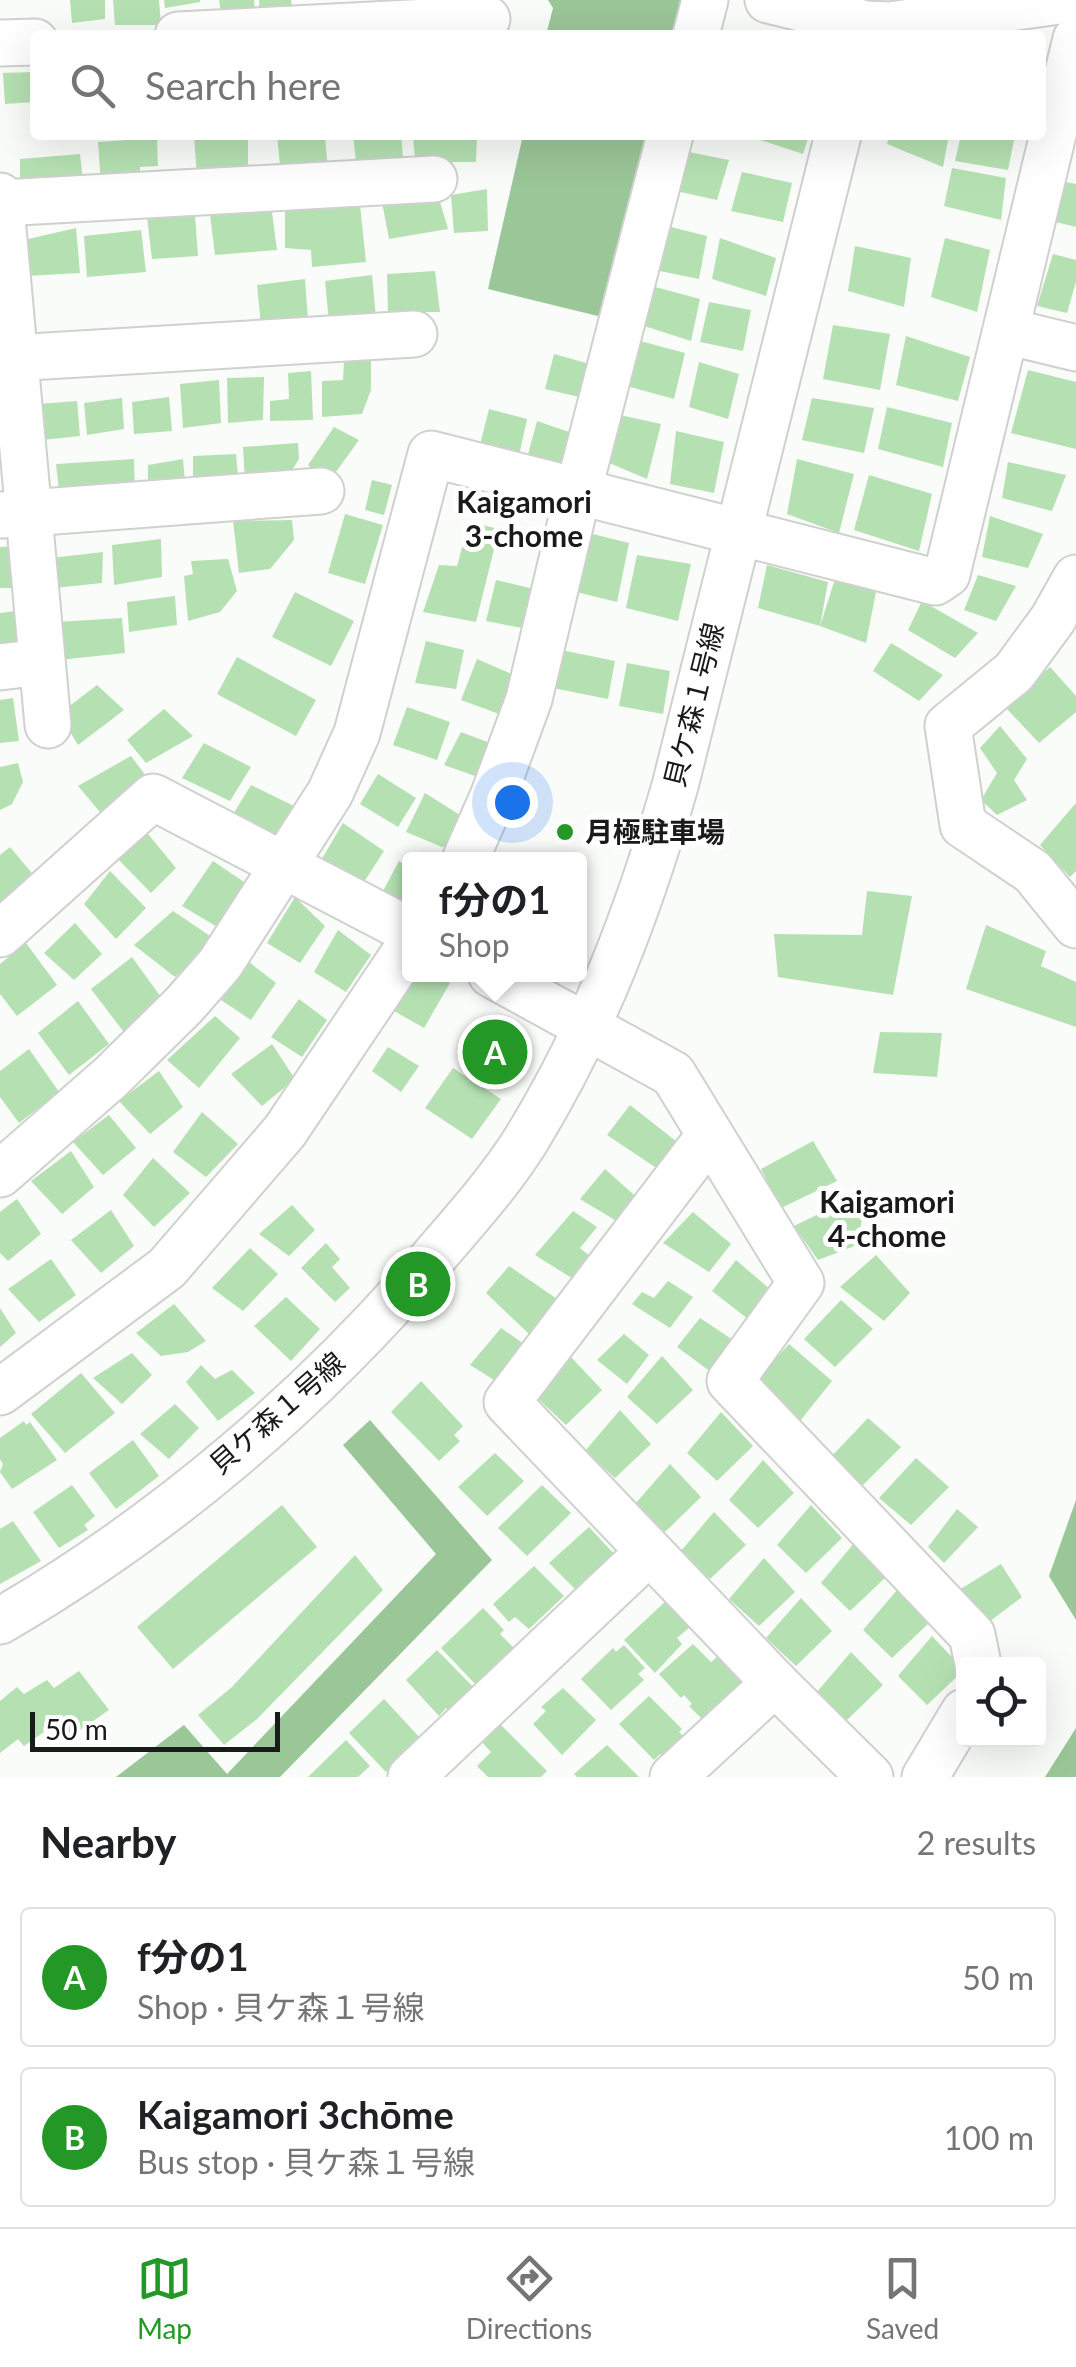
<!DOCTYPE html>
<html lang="en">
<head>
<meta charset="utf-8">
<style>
  body { margin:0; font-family:Lato,"Noto Sans JP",sans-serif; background:#f2f2f2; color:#202124 }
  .controls { position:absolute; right:30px; bottom:30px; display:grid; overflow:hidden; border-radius:10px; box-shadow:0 10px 40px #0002 }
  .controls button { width:90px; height:90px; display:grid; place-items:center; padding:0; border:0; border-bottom:2px solid #e0e0e0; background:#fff; color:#202124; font:50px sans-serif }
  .scale { position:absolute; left:30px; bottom:25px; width:250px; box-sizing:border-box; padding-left:10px; border:5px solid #191a19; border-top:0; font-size:28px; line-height:35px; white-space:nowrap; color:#191a19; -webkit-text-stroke:8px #fff; paint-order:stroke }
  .you { position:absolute; left:512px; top:802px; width:35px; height:35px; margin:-25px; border:8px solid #fff; border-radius:50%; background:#1a73e8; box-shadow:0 0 0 15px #1a73e833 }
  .badge { display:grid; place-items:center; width:65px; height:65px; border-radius:50%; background:#249827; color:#fff; font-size:32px; font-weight:700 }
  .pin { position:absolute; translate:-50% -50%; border:5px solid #fff; box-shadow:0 2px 10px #0006 }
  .popup { position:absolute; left:402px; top:852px; width:185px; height:130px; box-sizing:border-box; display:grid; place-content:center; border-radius:10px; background:#fff; filter:drop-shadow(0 2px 8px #0005); font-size:32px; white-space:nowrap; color:#757577 }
  .popup b { font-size:38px; color:#202124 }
  .popup::after { content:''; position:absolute; left:50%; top:100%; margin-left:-20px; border:20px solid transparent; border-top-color:#fff }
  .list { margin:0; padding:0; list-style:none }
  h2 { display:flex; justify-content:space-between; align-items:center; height:130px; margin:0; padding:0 40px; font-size:42px }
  h2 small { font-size:32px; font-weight:400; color:#757577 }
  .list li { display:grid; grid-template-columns:65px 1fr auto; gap:30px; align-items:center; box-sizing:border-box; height:140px; margin:0 20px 20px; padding:0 20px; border:2px solid #e0e0e0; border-radius:10px }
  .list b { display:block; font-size:38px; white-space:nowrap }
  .list p { margin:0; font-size:32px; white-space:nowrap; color:#757577 }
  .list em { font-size:32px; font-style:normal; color:#757577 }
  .icon { flex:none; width:55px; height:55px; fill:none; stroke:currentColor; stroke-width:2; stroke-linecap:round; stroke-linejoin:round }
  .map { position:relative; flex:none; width:1076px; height:1777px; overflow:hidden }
  .search { position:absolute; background:#fff; box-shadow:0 10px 40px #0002; left:30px; right:30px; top:30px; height:110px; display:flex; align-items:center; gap:25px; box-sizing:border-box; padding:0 35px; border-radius:10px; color:#757577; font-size:38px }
  .sheet { height:450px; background:#fff }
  nav { display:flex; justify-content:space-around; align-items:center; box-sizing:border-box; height:140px; border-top:2px solid #e0e0e0; background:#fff; font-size:28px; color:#757577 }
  nav a { display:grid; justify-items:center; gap:5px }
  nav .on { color:#249827 }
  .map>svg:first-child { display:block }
  .forest { fill:#9bc698 }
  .building { fill:#b5e1b2 }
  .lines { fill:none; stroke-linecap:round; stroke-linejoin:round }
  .minor-casing { stroke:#ced1ce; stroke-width:49 }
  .minor { stroke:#fff; stroke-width:45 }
  .poi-dot { fill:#249827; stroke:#fff; stroke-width:4 }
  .labels { text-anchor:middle; stroke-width:10; stroke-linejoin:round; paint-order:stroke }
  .street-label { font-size:28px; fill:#191a19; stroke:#fff }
  .poi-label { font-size:28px; font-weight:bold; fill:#191a19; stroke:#fff; text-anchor:start }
  .neighbourhood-label { font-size:30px; font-weight:bold; fill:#191a19; stroke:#fff }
</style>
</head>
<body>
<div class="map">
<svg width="1076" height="1777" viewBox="0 0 1076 1777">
  <rect width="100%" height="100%" fill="#fafcf9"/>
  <g class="forest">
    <path d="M548 0H687L678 35H546L553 8Z"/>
    <path d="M523 135H653L606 318 488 289Z"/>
    <path d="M370 1420 492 1560 280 1777H116L184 1725 227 1774 436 1554 343 1445Z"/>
    <path d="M1076 1500V1620L1049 1576Z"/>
    <path d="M1076 1728V1777H1045Z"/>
  </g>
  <g class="building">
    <path d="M70 0H105V19L72 23Z"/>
    <path d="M113 0H159L161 25H115Z"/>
    <path d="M164 0H200V2L165 8Z"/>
    <path d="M219 0H254L255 17 222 21Z"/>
    <path d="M259 0H291L293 14 260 18Z"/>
    <path d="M35 72V102L5 104 3 73Z"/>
    <path d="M277 135H325L328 172 281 175Z"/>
    <path d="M353 135H401L404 168 357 171Z"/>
    <path d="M413 135H477L476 162H415Z"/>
    <path d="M745 135H809L803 154Z"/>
    <path d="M889 135H949L943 167 887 144Z"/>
    <path d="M961 135H1015L1008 170 955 161Z"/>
    <path d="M194 136 248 137V175L197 176Z"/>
    <path d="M157 138 158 166 140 167V182L101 185 98 142Z"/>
    <path d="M684 151 729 160 717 200 671 190Z"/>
    <path d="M80 154 84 190 20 191V159Z"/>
    <path d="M952 168 1006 178 1001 220 944 206Z"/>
    <path d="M742 172 792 183 783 222 731 211Z"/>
    <path d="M1066 182 1076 184V227L1056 222Z"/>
    <path d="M436 188 448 229 389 239 381 197Z"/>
    <path d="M487 189 488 231 454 233 451 195Z"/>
    <path d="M194 202 198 256 152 259 146 208Z"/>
    <path d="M271 205 277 250 215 255 210 214Z"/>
    <path d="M360 205 366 262 312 267 311 250 285 248V206Z"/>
    <path d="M667 226 707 236 699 279 660 271Z"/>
    <path d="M76 228 80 273 27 276 24 240Z"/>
    <path d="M141 230 146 272 87 277 84 236Z"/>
    <path d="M720 238 776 258 766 296 712 279Z"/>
    <path d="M945 238 990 250 977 312 931 297Z"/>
    <path d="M855 246 911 258 904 307 848 291Z"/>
    <path d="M1053 254 1076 260V282L1067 313 1037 306Z"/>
    <path d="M435 271 440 312H415L413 324 388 315 387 274Z"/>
    <path d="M372 275 377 328 330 332 325 281Z"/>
    <path d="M305 279 309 333 262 336 257 285Z"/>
    <path d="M648 285 700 299 691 341 641 325Z"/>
    <path d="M709 302 751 310 743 351 700 342Z"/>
    <path d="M833 325 890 334 880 390 823 379Z"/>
    <path d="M906 336 970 357 958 401 896 385Z"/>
    <path d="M633 339 685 353 674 399 623 385Z"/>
    <path d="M554 354 597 366 588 399 545 389Z"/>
    <path d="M371 360V390L362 414 322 417V381L343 380 344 361Z"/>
    <path d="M699 362 739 374 728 419 689 407Z"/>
    <path d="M1028 370 1076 382V449L1011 433Z"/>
    <path d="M311 371 313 420 270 421V401L289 399 288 373Z"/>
    <path d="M264 377 263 420 228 423 227 378Z"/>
    <path d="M219 380 221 423 183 428 180 384Z"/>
    <path d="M169 397 172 431 134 434 132 402Z"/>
    <path d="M122 398 124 429 87 435 84 403Z"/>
    <path d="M812 398 874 408 864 453 802 440Z"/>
    <path d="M77 401 80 436 42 440 39 404Z"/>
    <path d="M887 407 952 423 943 467 878 449Z"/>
    <path d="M489 409 527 419 519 456 479 449Z"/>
    <path d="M620 415 661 424 647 479 607 462Z"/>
    <path d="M537 421 578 435 568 475 526 462Z"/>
    <path d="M334 427 359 440 328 483 308 465Z"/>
    <path d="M676 431 724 442 714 493 670 484Z"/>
    <path d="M298 443 299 459 285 481 245 482 243 447Z"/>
    <path d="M236 454 239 485 193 489V456Z"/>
    <path d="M134 459 135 493 60 498 56 464Z"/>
    <path d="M183 459 186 492 148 493V465Z"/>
    <path d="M797 459 854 474 839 533 787 514Z"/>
    <path d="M1008 462 1066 475 1052 511 1002 498Z"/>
    <path d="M869 475 932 494 919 551 854 530Z"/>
    <path d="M372 480 392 485 384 515 365 510Z"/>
    <path d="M345 514 383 525 365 584 328 573Z"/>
    <path d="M990 516 1043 534 1028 568 982 557Z"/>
    <path d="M292 520 294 540 270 569 239 573 233 521Z"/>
    <path d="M469 522 499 529 476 622 423 612 439 565 457 566Z"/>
    <path d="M585 532 629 543 617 602 568 590Z"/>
    <path d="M161 539 162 577 114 585 112 545Z"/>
    <path d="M15 546 18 588H0V547Z"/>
    <path d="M103 552 102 583 45 589 43 559Z"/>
    <path d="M637 555 691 564 678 621 626 608Z"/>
    <path d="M228 559 237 591 220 612 188 621 184 576 193 574 191 561Z"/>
    <path d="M767 565 828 582 820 626 758 608Z"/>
    <path d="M978 575 1016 586 996 621 964 610Z"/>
    <path d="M836 576 877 587 866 643 820 626Z"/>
    <path d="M496 580 538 590 527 629 486 621Z"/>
    <path d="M295 592 354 621 331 666 272 637Z"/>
    <path d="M175 596 177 625 129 632 127 602Z"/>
    <path d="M922 601 978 633 955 658 908 630Z"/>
    <path d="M16 611 18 653 0 654V613Z"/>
    <path d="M122 618 125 653 59 660 57 622Z"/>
    <path d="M426 641 464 650 456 689 415 683Z"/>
    <path d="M891 643 943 675 919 701 873 671Z"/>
    <path d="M561 650 615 661 608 699 553 688Z"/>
    <path d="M237 657 316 700 296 736 217 694Z"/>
    <path d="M477 659 514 675 499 714 461 700Z"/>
    <path d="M627 663 670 671 663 714 619 706Z"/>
    <path d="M1050 667 1076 696V712L1039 743 1006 708Z"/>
    <path d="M97 685 124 710 78 745 59 714Z"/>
    <path d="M13 698 19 741 0 743V700Z"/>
    <path d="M407 707 450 722 437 760 393 745Z"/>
    <path d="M164 709 193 736 146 763 127 740Z"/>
    <path d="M1000 726 1027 759 1014 780 1027 800 997 815 981 800 997 773 980 748Z"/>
    <path d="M461 732 501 747 486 780 444 765Z"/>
    <path d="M204 743 251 767 230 801 182 778Z"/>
    <path d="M131 756 149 780 105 818 78 786Z"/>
    <path d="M18 763 23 782 12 804 0 810V767Z"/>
    <path d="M378 774 416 798 398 827 360 804Z"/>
    <path d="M251 785 300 809 282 838 232 816Z"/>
    <path d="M425 793 471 822 462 842 442 847 406 832Z"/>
    <path d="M1076 803V871L1070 877 1040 845Z"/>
    <path d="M343 823 384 851 362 885 320 862Z"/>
    <path d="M144 829 176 868 151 893 118 859Z"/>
    <path d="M10 847 36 878 0 904V855Z"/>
    <path d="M213 861 247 884 219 928 182 906Z"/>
    <path d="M399 861 410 867V907L383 891Z"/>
    <path d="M110 871 146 908 116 939 84 904Z"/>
    <path d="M867 891 912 896 893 995 778 977 774 934 862 935Z"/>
    <path d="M295 897 325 926 300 963 267 943Z"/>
    <path d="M173 911 216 940 175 977 134 945Z"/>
    <path d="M75 923 102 954 74 980 44 953Z"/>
    <path d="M986 925 1046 951 1041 966 1076 982V1027L966 989Z"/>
    <path d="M338 930 371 955 346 992 314 972Z"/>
    <path d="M26 943 57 985 17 1016 0 994V964Z"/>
    <path d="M132 957 163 1000 123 1031 91 989Z"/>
    <path d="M249 962 276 983 251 1020 221 1000Z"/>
    <path d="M410 974H435L450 983 424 1028 387 1007Z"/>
    <path d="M299 999 327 1020 302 1057 271 1037Z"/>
    <path d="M78 1001 109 1044 69 1075 38 1033Z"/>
    <path d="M215 1016 240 1038 199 1088 167 1060Z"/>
    <path d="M483 1024 531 1051 513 1082 466 1055Z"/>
    <path d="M880 1032 942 1033 937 1077 873 1073Z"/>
    <path d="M272 1044 295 1079 262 1106 231 1074Z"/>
    <path d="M388 1047 419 1066 401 1092 372 1071Z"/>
    <path d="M29 1049 59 1092 19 1123 0 1097V1071Z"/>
    <path d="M453 1068 501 1099 472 1139 425 1108Z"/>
    <path d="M159 1071 183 1107 150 1134 119 1101Z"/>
    <path d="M630 1105 677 1142 658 1169 607 1135Z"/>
    <path d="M202 1112 238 1144 206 1177 173 1152Z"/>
    <path d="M109 1115 136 1148 103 1175 73 1142Z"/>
    <path d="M813 1141 837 1181 781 1208 761 1169Z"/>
    <path d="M71 1151 94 1187 62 1214 31 1181Z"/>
    <path d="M153 1158 190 1193 154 1227 123 1195Z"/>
    <path d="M605 1169 642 1202 623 1225 580 1199Z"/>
    <path d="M852 1198 863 1215 857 1245 818 1260 794 1226Z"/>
    <path d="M17 1199 41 1234 8 1261 0 1253V1212Z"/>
    <path d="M292 1205 315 1230 289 1256 259 1234Z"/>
    <path d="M111 1210 134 1246 101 1273 71 1240Z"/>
    <path d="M573 1211 597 1227 580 1248 596 1261 578 1282 535 1255Z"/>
    <path d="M693 1212 731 1244 709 1272 663 1243Z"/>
    <path d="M326 1243 340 1259 332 1267 350 1288 335 1302 301 1268Z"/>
    <path d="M250 1248 278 1274 243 1311 212 1288Z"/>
    <path d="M876 1255 910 1293 884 1321 840 1287Z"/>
    <path d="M51 1259 76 1295 39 1322 8 1289Z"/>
    <path d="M736 1260 772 1291 748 1319 712 1291Z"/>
    <path d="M509 1266 560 1301 530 1335 486 1293Z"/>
    <path d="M668 1281 693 1297 670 1328 632 1304 642 1292 654 1298Z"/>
    <path d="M286 1297 320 1329 291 1361 254 1326Z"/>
    <path d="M841 1300 873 1329 835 1367 804 1339Z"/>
    <path d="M174 1304 206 1341 188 1352 161 1356 136 1333Z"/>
    <path d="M0 1308 16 1333 0 1347Z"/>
    <path d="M700 1318 736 1342 711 1372 677 1347Z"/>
    <path d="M501 1328 530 1348 504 1386 470 1365Z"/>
    <path d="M624 1334 649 1355 627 1384 597 1360Z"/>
    <path d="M789 1344 832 1381 796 1426 751 1385Z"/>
    <path d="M132 1353 152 1375 122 1404 93 1378Z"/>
    <path d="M662 1356 693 1390 657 1424 627 1397Z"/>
    <path d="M571 1357 602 1390 566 1425 536 1397Z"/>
    <path d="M201 1365 215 1379 232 1370 255 1393 218 1421 186 1382Z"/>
    <path d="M81 1373 115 1413 65 1453 31 1414Z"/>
    <path d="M421 1381 463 1426 454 1435 460 1441 439 1461 391 1412Z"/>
    <path d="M175 1404 199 1428 169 1459 140 1434Z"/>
    <path d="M620 1410 651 1444 615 1478 585 1451Z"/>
    <path d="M721 1412 753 1446 717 1481 687 1453Z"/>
    <path d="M868 1418 901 1447 862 1486 830 1458Z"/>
    <path d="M24 1421 26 1425 30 1422 57 1460 12 1489 0 1472 3 1464 0 1459V1438Z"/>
    <path d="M133 1440 159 1476 116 1509 89 1473Z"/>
    <path d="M495 1453 524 1481 487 1516 458 1487Z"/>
    <path d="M916 1458 949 1487 911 1525 879 1498Z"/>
    <path d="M763 1460 794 1493 758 1528 729 1500Z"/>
    <path d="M670 1464 701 1497 665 1532 635 1504Z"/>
    <path d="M72 1485 95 1516 84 1525 88 1530 59 1548 33 1512Z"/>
    <path d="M542 1485 571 1513 527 1556 498 1528Z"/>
    <path d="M282 1505 317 1547 173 1669 137 1627Z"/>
    <path d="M811 1505 842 1538 806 1573 777 1545Z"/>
    <path d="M957 1509 978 1527 944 1563 928 1547Z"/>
    <path d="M714 1512 746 1545 710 1579 680 1552Z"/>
    <path d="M13 1521 41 1561 0 1584V1529Z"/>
    <path d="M589 1527 616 1556 578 1592 549 1563Z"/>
    <path d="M855 1542 887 1576 850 1611 821 1583Z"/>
    <path d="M355 1555 383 1590 257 1719 224 1745 198 1715 232 1687Z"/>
    <path d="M764 1558 795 1592 759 1626 729 1599Z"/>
    <path d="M1001 1564 1022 1597 985 1625 959 1590Z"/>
    <path d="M534 1566 564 1596 529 1629 515 1617 509 1622 493 1604Z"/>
    <path d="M897 1590 929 1623 892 1658 863 1630Z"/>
    <path d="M801 1598 832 1631 796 1666 766 1638Z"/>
    <path d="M667 1600 691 1626 677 1638 682 1644 655 1673 624 1640Z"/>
    <path d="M483 1608 504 1630 500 1634 516 1650 477 1686 441 1648Z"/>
    <path d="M932 1636 964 1670 927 1705 898 1676Z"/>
    <path d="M693 1644 711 1662 718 1656 746 1687 707 1724 689 1706 692 1704 684 1695 681 1698 659 1674Z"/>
    <path d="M624 1645 645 1668 638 1674 644 1680 611 1710 581 1679 613 1648 616 1652Z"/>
    <path d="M437 1650 476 1690 453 1715 446 1708 439 1716 406 1680Z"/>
    <path d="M851 1652 883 1685 846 1721 817 1692Z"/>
    <path d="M79 1671 109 1710 67 1739 55 1724 24 1746 18 1739 0 1753V1701L17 1687 24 1694 47 1680 54 1688Z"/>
    <path d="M563 1688 596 1720 562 1755 533 1724 546 1711 541 1707Z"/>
    <path d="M649 1696 682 1729 679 1732 688 1741 667 1761 660 1754 654 1760 619 1724Z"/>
    <path d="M384 1699 421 1739 386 1772 349 1733Z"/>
    <path d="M499 1723 547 1771 541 1777H488L477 1766 491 1752 479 1739Z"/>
    <path d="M346 1740 370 1766 358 1777H308Z"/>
    <path d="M607 1745 639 1777H577L574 1774Z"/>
  </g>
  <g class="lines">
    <g class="minor-casing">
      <g id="minor">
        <path d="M768 0 866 24 890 25 1066 0"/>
        <path d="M178 35 487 19"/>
        <path d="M696 35 705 0"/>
        <path d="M0 43 35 42"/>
        <path d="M0 196 48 725"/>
        <path d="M0 203 434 179"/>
        <path d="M1006 331 1076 348"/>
        <path d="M0 368 14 367 29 357 414 334"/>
        <path d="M2 515 321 491"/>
        <path d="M1076 578 1053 619 1014 672 948 726 963 825 1033 872 1076 925"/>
        <path d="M0 667 42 662"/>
        <path d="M465 860 493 797 529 699 578 492 670 135"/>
        <path d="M0 934 153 797 410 931"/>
        <path d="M491 974 673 1074 801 1283 730 1381 972 1635 978 1664"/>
        <path d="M710 1135 507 1402 775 1683 870 1777"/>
        <path d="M0 1174 111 1077 184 1005 220 964 330 793 357 733 431 454 935 582 947 574 1076 39"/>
        <path d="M0 1392 167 1268 285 1131 410 945"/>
        <path d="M0 1621C164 1526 314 1398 437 1253 468 1217 501 1180 526 1140 595 1027 638 913 675 786L838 135"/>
        <path d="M411 1777 649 1552"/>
        <path d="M673 1777 775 1683"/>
        <path d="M925 1777 964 1712"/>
      </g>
    </g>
    <use href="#minor" class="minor"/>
  </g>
  <circle class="poi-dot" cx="565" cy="832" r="10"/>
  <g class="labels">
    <g class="street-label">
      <text transform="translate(694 705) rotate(-76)" y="10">貝ケ森１号線</text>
      <text transform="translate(277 1413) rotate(-41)" y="10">貝ケ森１号線</text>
    </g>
    <g class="poi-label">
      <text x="585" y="842">月極駐車場</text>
    </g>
    <g class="neighbourhood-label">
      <text x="524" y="513">Kaigamori<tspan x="524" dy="34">3-chome</tspan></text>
      <text x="887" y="1213">Kaigamori<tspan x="887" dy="34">4-chome</tspan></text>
    </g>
  </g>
</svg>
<div class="controls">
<button><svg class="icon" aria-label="locate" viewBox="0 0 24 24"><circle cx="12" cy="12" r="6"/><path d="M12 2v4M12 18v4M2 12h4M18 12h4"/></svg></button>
</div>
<div class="scale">50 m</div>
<div class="you"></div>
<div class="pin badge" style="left:495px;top:1052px">A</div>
<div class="popup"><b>f分の1</b>Shop</div>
<div class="pin badge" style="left:418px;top:1284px">B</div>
<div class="search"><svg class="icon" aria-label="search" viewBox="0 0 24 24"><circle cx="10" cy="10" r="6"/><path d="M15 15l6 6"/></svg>Search here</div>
</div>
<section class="sheet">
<h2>Nearby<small>2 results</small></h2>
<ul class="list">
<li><span class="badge">A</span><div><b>f分の1</b><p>Shop · 貝ケ森１号線</p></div><em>50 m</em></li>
<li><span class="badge">B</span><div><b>Kaigamori 3chōme</b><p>Bus stop · 貝ケ森１号線</p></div><em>100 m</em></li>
</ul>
</section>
<nav>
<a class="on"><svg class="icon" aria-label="map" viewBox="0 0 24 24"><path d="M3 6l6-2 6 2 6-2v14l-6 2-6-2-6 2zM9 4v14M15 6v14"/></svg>Map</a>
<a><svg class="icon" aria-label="directions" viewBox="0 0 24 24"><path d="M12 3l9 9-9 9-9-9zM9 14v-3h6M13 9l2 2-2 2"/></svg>Directions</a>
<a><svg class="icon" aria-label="saved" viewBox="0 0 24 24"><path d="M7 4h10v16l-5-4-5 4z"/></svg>Saved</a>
</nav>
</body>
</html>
